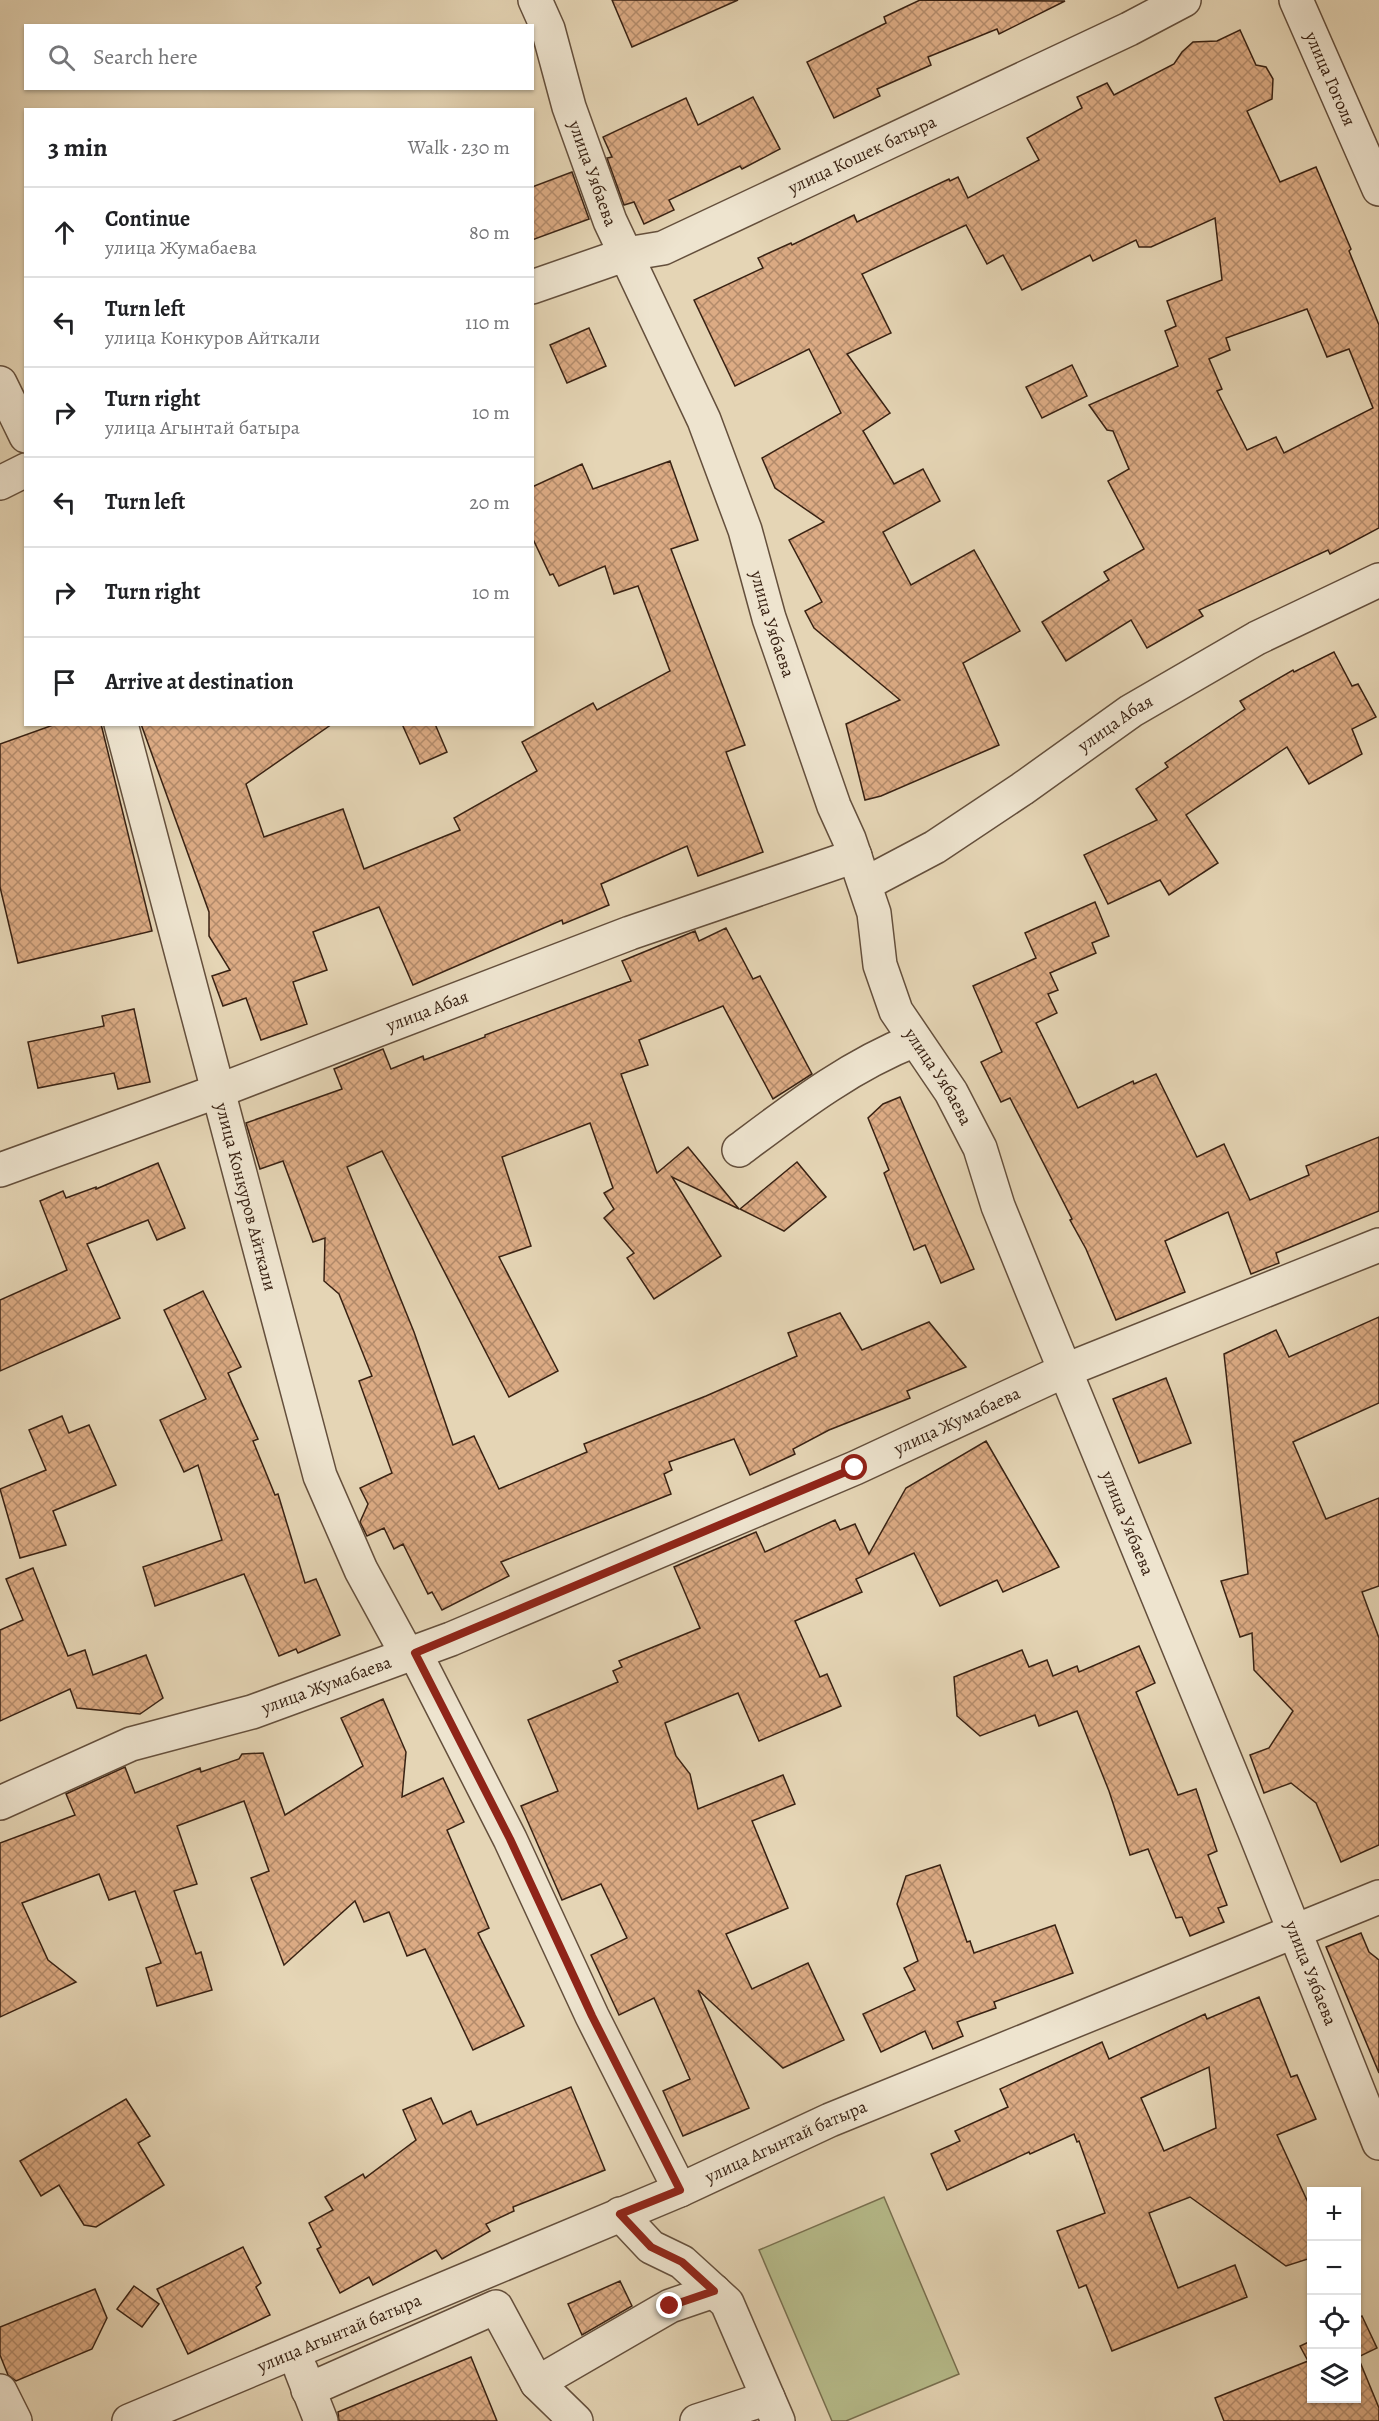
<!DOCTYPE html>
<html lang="en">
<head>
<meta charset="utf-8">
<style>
  body { margin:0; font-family:Alegreya,serif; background:#f2f2f2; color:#202124 }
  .controls { position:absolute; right:18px; bottom:18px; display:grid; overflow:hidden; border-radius:0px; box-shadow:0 2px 4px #0004 }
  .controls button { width:54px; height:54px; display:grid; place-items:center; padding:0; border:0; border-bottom:2px solid #e0e0e0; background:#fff; color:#202124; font:30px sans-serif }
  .stop { position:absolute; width:18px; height:18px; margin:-14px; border:4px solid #8f2418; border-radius:50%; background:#fff }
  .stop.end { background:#8f2418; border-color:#fff; box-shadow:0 2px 6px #0008 }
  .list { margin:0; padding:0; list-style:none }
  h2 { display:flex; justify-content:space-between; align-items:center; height:78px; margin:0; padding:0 24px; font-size:26px }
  h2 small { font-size:20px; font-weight:400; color:#757577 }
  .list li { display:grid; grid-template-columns:39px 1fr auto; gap:18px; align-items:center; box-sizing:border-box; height:90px; padding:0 24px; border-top:2px solid #e0e0e0 }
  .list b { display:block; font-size:22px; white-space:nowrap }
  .list p { margin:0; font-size:20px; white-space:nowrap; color:#757577 }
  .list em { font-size:20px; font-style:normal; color:#757577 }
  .icon { flex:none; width:33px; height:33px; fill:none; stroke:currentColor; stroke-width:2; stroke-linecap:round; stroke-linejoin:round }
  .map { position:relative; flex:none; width:1379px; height:2421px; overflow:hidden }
  .search { position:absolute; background:#fff; box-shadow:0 2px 4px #0004; left:24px; top:24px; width:510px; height:66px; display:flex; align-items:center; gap:15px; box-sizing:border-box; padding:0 21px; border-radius:0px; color:#757577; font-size:22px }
  .panel { position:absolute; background:#fff; box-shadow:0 2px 4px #0004; left:24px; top:108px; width:510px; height:618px; border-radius:0px }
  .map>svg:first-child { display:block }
  .grass { fill:#b7bd8c; stroke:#787050; stroke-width:1.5 }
  .building { fill:url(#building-cross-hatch); stroke:#392213; stroke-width:1.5; fill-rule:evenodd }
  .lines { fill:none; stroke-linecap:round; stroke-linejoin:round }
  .minor-casing { stroke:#644f3c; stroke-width:36 }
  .minor { stroke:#eee4cf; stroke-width:33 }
  .route { stroke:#8f2418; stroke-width:8 }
  .labels { text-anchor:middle; stroke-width:4.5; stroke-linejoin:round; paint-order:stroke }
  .street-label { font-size:18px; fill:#392213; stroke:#eee4cf }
</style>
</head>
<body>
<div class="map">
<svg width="1379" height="2421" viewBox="0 0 1379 2421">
  <defs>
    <pattern id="building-cross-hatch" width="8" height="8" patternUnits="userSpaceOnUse" patternTransform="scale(1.5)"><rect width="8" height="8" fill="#dcab84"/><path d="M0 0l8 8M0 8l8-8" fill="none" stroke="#b38b6b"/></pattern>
  </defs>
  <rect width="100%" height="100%" fill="#e5d5b5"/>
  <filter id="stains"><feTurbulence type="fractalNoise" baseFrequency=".00333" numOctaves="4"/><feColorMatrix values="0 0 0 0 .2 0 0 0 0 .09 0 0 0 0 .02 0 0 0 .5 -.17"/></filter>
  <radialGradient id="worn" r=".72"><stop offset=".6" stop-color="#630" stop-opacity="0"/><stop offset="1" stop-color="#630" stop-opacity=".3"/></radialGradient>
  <path class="grass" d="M884 2197 959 2374 846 2421H832L759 2250Z"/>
  <g class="building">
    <path d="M612 0H738L632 47Z"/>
    <path d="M920 0 1065 1 999 34 997 29 928 57 931 65 877 89 880 96 834 118 807 62 886 23 884 17Z"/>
    <path d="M1240 30 1256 65 1266 67 1273 79 1272 99 1247 111 1280 182 1316 167 1351 249 1349 251 1379 325V528L1330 554 1328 550 1199 610 1203 616 1147 648 1131 620 1066 661 1042 622 1109 580 1104 572 1144 549 1108 481 1129 469 1113 431 1107 430 1089 405 1178 366 1165 331 1176 326 1167 301 1222 280 1215 218 1151 247H1139L1136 240 1093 261 1090 255 1022 290 1003 255 987 264 966 225 862 274 891 333 847 354 890 413 863 431 894 484 923 469 940 501 883 532 911 585 974 550 1020 631 963 663 999 745 881 796 865 800 846 724 900 700 814 628 805 611 822 602 789 540 824 522 775 488 762 458 841 413 809 349 735 386 694 300 763 268 758 258 791 243 792 245 854 215 857 222 949 179 950 181 958 177 968 198 1039 160 1027 138 1082 108 1077 97 1107 83 1114 95 1174 64 1182 52 1193 42 1217 41ZM1307 309 1327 357 1349 349 1373 408 1284 453 1276 437 1247 450 1217 391 1222 389 1209 359 1230 350 1226 338Z"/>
    <path d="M753 97 780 149 742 169 740 166 669 200 674 210 644 224 634 202 624 205 607 158 612 157 603 137 686 98 698 125Z"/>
    <path d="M572 172 589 219 532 240V187Z"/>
    <path d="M589 328 606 366 567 383 550 345Z"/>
    <path d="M1072 365 1087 396 1042 418 1026 387Z"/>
    <path d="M670 461 698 540 671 549 745 745 726 752 763 852 698 876 687 846 601 884 609 905 563 924 562 920 413 985 379 907 313 932 327 970 293 982 307 1024 261 1040 246 998 223 1006 212 976 230 970 209 936V912L141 724H332L246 784 264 837 343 809 364 869 460 830 454 818 537 771 522 742 593 703 597 710 670 671 638 586 614 594 605 566 559 586 553 574 550 575 532 537V487L582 464 593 489Z"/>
    <path d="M1334 652 1352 686 1358 684 1376 717 1352 729 1362 754 1309 784 1287 747 1186 815 1218 863 1169 895 1160 880 1108 904 1084 855 1157 820 1136 789 1168 767 1165 763 1245 709 1240 701 1293 670 1294 672Z"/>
    <path d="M56 724H101L152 931 18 963 0 887V744Z"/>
    <path d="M402 724H435L447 752 420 764Z"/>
    <path d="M1095 902 1109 936 1092 943 1096 953 1050 973 1058 990 1048 994 1057 1013 1036 1023 1078 1108 1133 1081 1134 1084 1156 1074 1197 1157 1224 1144 1250 1200 1309 1175 1306 1166 1379 1137V1211L1276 1253 1279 1263 1251 1274 1228 1212 1165 1241 1185 1292 1116 1320 1086 1249 1070 1220 1072 1219 1010 1098 1001 1102 981 1062 1002 1052 973 986 1036 958 1025 933Z"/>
    <path d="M726 928 753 979 760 976 812 1074 773 1099 723 1006 639 1040 648 1065 621 1074 657 1173 688 1147 739 1209 672 1177 721 1256 654 1299 627 1258 634 1253 604 1218 614 1209 604 1193 613 1188 590 1123 502 1157 531 1246 499 1257 558 1371 509 1397 382 1151 347 1167 414 1332 453 1445 474 1436 499 1489 587 1452 584 1444 706 1396 797 1356 788 1333 840 1313 862 1350 929 1322 966 1367 907 1391 910 1398 829 1430 793 1449 795 1454 750 1475 734 1439 669 1462 672 1470 664 1474 671 1494 501 1562 509 1576 442 1610 432 1592 428 1594 403 1544 394 1549 384 1528 367 1536 360 1522 368 1504 360 1488 392 1473 359 1381 372 1376 339 1294 324 1281 325 1238 313 1242 283 1161 260 1169 246 1123 342 1089 334 1069 383 1049 391 1069 423 1056 424 1060 485 1037V1035L631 981 622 961 695 931 699 941Z"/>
    <path d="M134 1009 150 1082 118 1089 114 1073 38 1088 28 1042 104 1026 102 1016Z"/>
    <path d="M900 1097 974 1269 941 1283 925 1245 914 1250 884 1173 889 1170 868 1118 883 1104Z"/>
    <path d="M797 1162 826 1197 784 1231 740 1209Z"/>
    <path d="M158 1163 185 1228 157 1240 148 1220 87 1244 120 1318 0 1371V1300L67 1270 40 1201 63 1191 66 1198 96 1187V1189Z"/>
    <path d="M203 1291 241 1367 228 1373 258 1439 253 1441 275 1495 278 1494 305 1583 316 1579 340 1635 298 1653 296 1649 279 1656 244 1574 155 1606 143 1567 222 1540 198 1465 184 1472 160 1420 206 1399 164 1310Z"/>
    <path d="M1379 1317V1403L1293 1442 1326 1519 1379 1498V1586L1362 1592 1379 1638V1845L1341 1862 1316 1803 1291 1783 1264 1793 1250 1755 1269 1748 1293 1711 1254 1670 1252 1633 1240 1637 1221 1581 1248 1574 1224 1354 1276 1330 1289 1357Z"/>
    <path d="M1166 1378 1191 1443 1139 1463 1113 1399Z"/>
    <path d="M62 1416 69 1433 89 1425 116 1485 53 1511 66 1545 20 1558 0 1489 46 1470 29 1430Z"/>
    <path d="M986 1441 1059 1567 1003 1592 997 1580 940 1606 914 1553 856 1579 862 1592 795 1621 820 1677 827 1674 841 1706 759 1741 738 1693 665 1723 676 1756 690 1774 698 1809 783 1775 795 1804 752 1821 788 1908 726 1934 752 1989 808 1963 844 2040 783 2068 698 1990 749 2108 683 2136 663 2091 690 2079 654 1998 619 2015 591 1955 627 1938 601 1884 562 1900 521 1806 558 1791 528 1720 618 1682 613 1671 622 1667 619 1661 700 1628 674 1567 756 1532 765 1552 835 1520 840 1530 855 1524 869 1554 906 1488Z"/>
    <path d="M33 1568 68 1656 85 1650 93 1675 146 1655 163 1698 140 1714 77 1708 70 1689 0 1721V1630L23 1620 6 1579Z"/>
    <path d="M1139 1646 1155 1683 1136 1692 1178 1795 1196 1789 1217 1851 1208 1855 1227 1905 1218 1908 1224 1922 1190 1936 1182 1917 1176 1918 1148 1849 1130 1855 1109 1791 1077 1711 1039 1726 1035 1715 980 1736 957 1716 954 1677 1022 1650 1029 1667 1047 1660 1053 1676 1077 1666 1079 1672Z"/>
    <path d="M383 1699 406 1752 402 1797 443 1778 464 1822 447 1830 489 1928 478 1933 524 2026 473 2050 425 1949 407 1956 389 1912 364 1922 355 1901 284 1965 251 1878 269 1871 244 1801 177 1826 197 1884 174 1891 196 1954 201 1952 212 1990 157 2006 146 1968 161 1963 135 1891 109 1900 99 1874 22 1903 48 1960 76 1982 0 2017V1843L75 1815 66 1794 125 1767 135 1793 200 1768 201 1772 239 1759 242 1754 263 1753 285 1815 363 1766 341 1718Z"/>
    <path d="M940 1865 967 1942 970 1941 974 1953 1055 1925 1073 1973 994 2002 996 2008 957 2022 963 2036 933 2049 925 2031 881 2052 863 2014 915 1990 904 1968 918 1961 897 1904 906 1876Z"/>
    <path d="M1361 1933 1369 1952 1379 1960V2073L1326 1947Z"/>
    <path d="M1259 1997 1291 2077 1297 2075 1316 2119 1277 2135 1311 2209V2258L1286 2266 1190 2197 1149 2213 1178 2288 1235 2265 1247 2297 1112 2351 1086 2285 1079 2288 1057 2231 1105 2213 1079 2141 1077 2142 1074 2134 1030 2154 1029 2152 947 2190 931 2154 960 2141 955 2131 1008 2107 1000 2089 1102 2042 1109 2059 1205 2014 1207 2019ZM1209 2067 1216 2128 1164 2151 1141 2098Z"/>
    <path d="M571 2087 605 2170 513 2207 514 2211 486 2224 490 2231 442 2259 436 2250 373 2285 369 2277 340 2293 317 2249 321 2247 309 2223 333 2210 325 2197 363 2174 365 2178 416 2140 403 2110 431 2098 443 2124 471 2111 477 2125Z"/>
    <path d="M126 2099 150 2136 138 2143 164 2185 96 2227 84 2225 59 2185 41 2196 20 2161Z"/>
    <path d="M243 2247 261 2283 256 2287 270 2315 188 2354 157 2289Z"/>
    <path d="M620 2281 632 2306 582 2335 568 2304Z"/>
    <path d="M134 2286 159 2304 142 2327 117 2309Z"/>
    <path d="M95 2289 107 2318 92 2349 16 2381 8 2375 0 2355V2327Z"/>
    <path d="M1362 2316 1377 2348 1358 2357 1379 2408V2421H1224L1215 2398 1308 2361 1300 2346 1311 2341V2398H1356V2319Z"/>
    <path d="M471 2357 497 2421H339L338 2412Z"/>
  </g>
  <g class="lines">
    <g class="minor-casing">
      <g id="minor">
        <path id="s1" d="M535 0 548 29 569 107 610 221 704 420 745 530 769 618 834 806 849 839 874 913 880 965 896 1011 951 1092 980 1148 998 1206 1034 1295 1254 1830 1379 2143"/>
        <path id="s2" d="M1296 0 1379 189"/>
        <path id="s3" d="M532 287 627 254 663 248 1129 29 1184 0"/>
        <path d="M0 383 26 436"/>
        <path d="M0 483 26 470"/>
        <path id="s4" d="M121 724 320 1476 361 1570 408 1656"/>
        <path id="s5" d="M865 884 935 847 1022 789 1131 711 1257 638 1379 580"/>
        <path d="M739 1150C795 1108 849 1066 915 1040"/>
        <path id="s6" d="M0 1170 218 1091 630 933 855 856"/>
        <path d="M415 1653 510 1839 592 2016 680 2190"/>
        <path id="s7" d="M0 1803 131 1744 252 1712 451 1639 855 1468 1066 1370 1379 1245"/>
        <path d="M620 2214 651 2247 682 2262 727 2303 778 2421"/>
        <path d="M301 2370 321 2421"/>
        <path d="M537 2383 670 2306 714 2291"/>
        <path d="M308 2390 496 2307 537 2383 576 2421"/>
        <path d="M0 2391 15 2421"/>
        <path id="s8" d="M129 2421 680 2190 830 2120 1379 1897"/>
        <path d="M697 2421 768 2398"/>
      </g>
    </g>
    <use href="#minor" class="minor"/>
  </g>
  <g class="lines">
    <path class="route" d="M670 2306 714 2291 682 2262 651 2247 620 2214 680 2190 592 2016 510 1839 415 1653 855 1468"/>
  </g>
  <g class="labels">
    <g class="street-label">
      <text dy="6" stroke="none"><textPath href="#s2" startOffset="86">улица Гоголя</textPath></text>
      <text dy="6" stroke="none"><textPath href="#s3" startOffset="357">улица Кошек батыра</textPath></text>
      <text dy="6" stroke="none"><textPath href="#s1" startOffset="183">улица Уябаева</textPath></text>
      <text dy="6" stroke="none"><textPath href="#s1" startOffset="669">улица Уябаева</textPath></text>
      <text dy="6" stroke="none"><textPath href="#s5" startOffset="298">улица Абая</textPath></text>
      <text dy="6" stroke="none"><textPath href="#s6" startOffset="456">улица Абая</textPath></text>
      <text dy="6" stroke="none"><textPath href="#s1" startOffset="1155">улица Уябаева</textPath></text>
      <text dy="6" stroke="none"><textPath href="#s4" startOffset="489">улица Конкуров Айткали</textPath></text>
      <text dy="6" stroke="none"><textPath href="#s7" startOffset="1032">улица Жумабаева</textPath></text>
      <text dy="6" stroke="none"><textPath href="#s1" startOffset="1641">улица Уябаева</textPath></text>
      <text dy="6" stroke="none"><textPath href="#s7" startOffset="348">улица Жумабаева</textPath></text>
      <text dy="6" stroke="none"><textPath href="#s1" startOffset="2127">улица Уябаева</textPath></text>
      <text dy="6" stroke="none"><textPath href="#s8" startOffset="714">улица Агынтай батыра</textPath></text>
      <text dy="6" stroke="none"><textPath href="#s8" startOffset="228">улица Агынтай батыра</textPath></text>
    </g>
  </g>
  <rect width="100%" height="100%" filter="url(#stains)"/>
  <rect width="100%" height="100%" fill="url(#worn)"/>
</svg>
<div class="controls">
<button>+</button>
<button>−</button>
<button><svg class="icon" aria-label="locate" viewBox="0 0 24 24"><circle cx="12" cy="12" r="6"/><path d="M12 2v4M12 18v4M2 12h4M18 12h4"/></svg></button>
<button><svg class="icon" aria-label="layers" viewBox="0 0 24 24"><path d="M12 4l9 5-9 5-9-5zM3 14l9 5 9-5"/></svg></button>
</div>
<div class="stop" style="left:855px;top:1468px"></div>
<div class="stop end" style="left:670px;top:2306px"></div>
<div class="search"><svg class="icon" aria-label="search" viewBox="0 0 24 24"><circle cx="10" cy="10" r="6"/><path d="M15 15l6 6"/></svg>Search here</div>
<section class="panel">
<h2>3 min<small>Walk · 230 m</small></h2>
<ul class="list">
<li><svg class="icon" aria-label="ahead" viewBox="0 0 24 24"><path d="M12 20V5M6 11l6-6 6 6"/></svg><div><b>Continue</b><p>улица Жумабаева</p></div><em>80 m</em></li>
<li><svg class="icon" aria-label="left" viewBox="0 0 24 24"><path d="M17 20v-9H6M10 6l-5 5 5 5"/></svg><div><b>Turn left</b><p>улица Конкуров Айткали</p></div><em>110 m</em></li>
<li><svg class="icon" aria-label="right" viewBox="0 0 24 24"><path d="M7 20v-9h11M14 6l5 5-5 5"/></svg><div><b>Turn right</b><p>улица Агынтай батыра</p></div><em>10 m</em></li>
<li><svg class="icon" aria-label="left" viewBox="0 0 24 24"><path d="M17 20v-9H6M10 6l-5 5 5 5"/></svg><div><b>Turn left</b></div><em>20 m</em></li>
<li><svg class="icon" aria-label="right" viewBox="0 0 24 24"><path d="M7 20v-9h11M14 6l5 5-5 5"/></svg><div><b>Turn right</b></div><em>10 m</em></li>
<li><svg class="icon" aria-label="arrive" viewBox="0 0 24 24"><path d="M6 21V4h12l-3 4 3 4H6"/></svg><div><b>Arrive at destination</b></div></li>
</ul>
</section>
</div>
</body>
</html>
